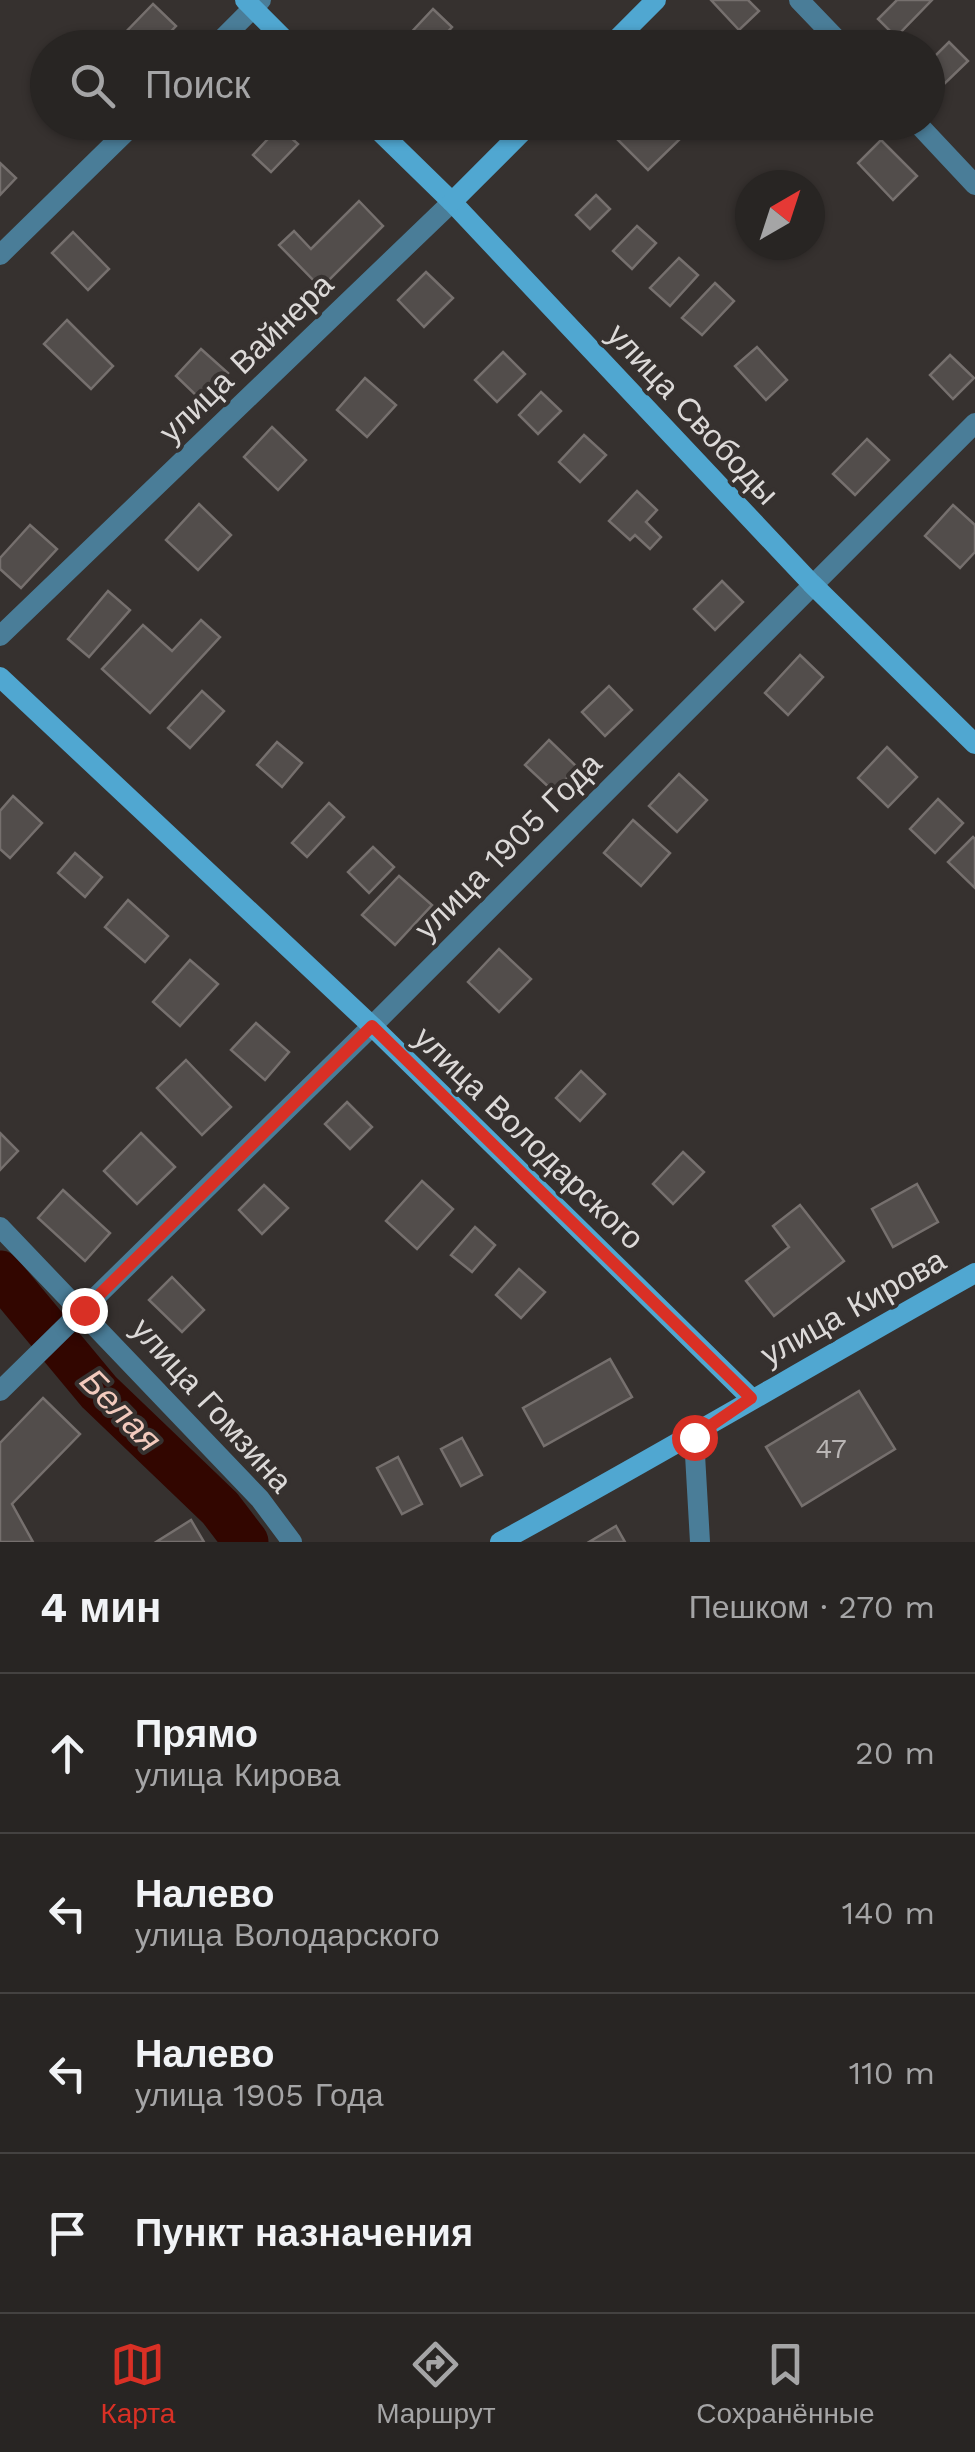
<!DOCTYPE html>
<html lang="ru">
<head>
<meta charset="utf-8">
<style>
  body { margin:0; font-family:"Work Sans",sans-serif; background:#343130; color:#f1f3f6 }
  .compass { position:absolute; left:735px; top:170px; width:90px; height:90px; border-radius:50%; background:#282523; box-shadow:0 2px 8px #0004; rotate:39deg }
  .stop { position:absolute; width:30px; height:30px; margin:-22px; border:8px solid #d93025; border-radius:50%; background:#fff }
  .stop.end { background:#d93025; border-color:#fff; box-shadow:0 2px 10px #0008 }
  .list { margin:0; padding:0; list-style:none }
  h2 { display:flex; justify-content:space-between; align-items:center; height:130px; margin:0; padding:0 40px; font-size:42px }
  h2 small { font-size:32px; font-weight:400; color:#a5a5a6 }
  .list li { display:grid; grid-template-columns:65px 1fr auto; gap:30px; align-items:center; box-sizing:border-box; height:160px; padding:0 40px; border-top:2px solid #444241 }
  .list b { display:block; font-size:38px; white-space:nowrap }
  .list p { margin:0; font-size:32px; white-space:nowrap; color:#a5a5a6 }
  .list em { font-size:32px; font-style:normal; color:#a5a5a6 }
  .icon { flex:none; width:55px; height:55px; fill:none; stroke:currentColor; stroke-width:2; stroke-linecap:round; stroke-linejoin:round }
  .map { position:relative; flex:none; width:975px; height:1542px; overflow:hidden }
  .search { position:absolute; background:#282523; box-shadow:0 2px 8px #0004; left:30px; right:30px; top:30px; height:110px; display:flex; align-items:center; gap:25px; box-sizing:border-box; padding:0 35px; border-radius:55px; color:#a5a5a6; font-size:38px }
  .sheet { height:770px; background:#282523 }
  nav { display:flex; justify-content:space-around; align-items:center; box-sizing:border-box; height:140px; border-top:2px solid #444241; background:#282523; font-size:28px; color:#a5a5a6 }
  nav a { display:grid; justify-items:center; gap:5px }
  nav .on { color:#d93025 }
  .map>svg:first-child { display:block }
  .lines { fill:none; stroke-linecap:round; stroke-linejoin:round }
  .river { stroke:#320600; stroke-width:45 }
  .building { fill:#524d4b; stroke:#76706e; stroke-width:2.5 }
  .street { stroke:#4a7d98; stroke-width:20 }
  .secondary { stroke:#50a7d1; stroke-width:20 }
  .route { stroke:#d93025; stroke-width:12 }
  .labels { text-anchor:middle; stroke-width:8; stroke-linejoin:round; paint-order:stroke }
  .number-label { font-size:28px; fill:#bab6b5 }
  .street-label { font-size:32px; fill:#dcd9d8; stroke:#36312f }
  .water-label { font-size:35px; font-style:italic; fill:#f2cabd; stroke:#36312f }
</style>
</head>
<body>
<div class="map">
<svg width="975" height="1542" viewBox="0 0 975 1542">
  <rect width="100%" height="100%" fill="#36312f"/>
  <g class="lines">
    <path class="river" d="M0 1273 99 1392 220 1508 246 1542"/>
  </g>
  <g class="building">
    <path d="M711 0H748L759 11 739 30Z"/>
    <path d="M897 0H932L896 37 878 19Z"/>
    <path d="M153 4 176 26 155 48H135L122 36Z"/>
    <path d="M433 9 452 27 433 48H416L406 38Z"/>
    <path d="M949 42 968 61 940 88 928 75V63Z"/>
    <path d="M631 122H667L681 138 648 170 615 137Z"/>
    <path d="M279 127 298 144 271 172 253 155Z"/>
    <path d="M881 140 917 176 893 200 858 163Z"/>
    <path d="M0 163 16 178 0 195Z"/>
    <path d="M596 195 610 209 590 229 576 215Z"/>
    <path d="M359 201 383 226 321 288 279 245 294 231 311 249Z"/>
    <path d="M637 226 656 243 632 269 613 251Z"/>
    <path d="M73 232 109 269 88 290 52 253Z"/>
    <path d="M679 258 698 275 670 306 650 288Z"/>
    <path d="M426 272 453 298 424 327 398 300Z"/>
    <path d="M715 283 734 301 702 335 682 318Z"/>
    <path d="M67 320 113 366 91 389 44 344Z"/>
    <path d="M757 347 787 380 766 400 735 366Z"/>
    <path d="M201 349 228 373 202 401 176 376Z"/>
    <path d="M503 352 525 374 497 402 475 380Z"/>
    <path d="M950 355 974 378 953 399 930 375Z"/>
    <path d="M365 378 396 405 367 437 337 410Z"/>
    <path d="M541 392 561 411 538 434 519 415Z"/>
    <path d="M272 427 306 460 278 490 244 457Z"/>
    <path d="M584 435 606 455 580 482 559 462Z"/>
    <path d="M867 439 889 460 855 495 833 474Z"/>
    <path d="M637 491 657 510 646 522 661 537 650 549 635 535 630 540 609 521Z"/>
    <path d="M199 504 231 535 198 570 166 540Z"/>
    <path d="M953 505 975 525V552L960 568 925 536Z"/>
    <path d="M30 525 57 549 21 588 0 569V558Z"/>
    <path d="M722 581 743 602 715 630 694 609Z"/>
    <path d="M108 591 130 610 89 657 68 639Z"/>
    <path d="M201 620 220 637 150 713 102 669 143 625 172 651Z"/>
    <path d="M800 655 823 677 788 715 765 693Z"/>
    <path d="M609 686 632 710 605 736 582 712Z"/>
    <path d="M202 691 224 711 190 748 168 728Z"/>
    <path d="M549 740 577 767 554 792 525 765Z"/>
    <path d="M277 742 302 763 282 787 257 765Z"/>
    <path d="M887 747 917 777 888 807 858 778Z"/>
    <path d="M679 774 707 800 677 832 649 806Z"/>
    <path d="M13 796 42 823 10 858 0 849V811Z"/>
    <path d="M938 799 963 823 935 853 910 829Z"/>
    <path d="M329 803 344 817 307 857 292 843Z"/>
    <path d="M633 820 670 853 641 886 604 853Z"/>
    <path d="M973 837 975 839V888L948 862Z"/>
    <path d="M373 847 394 867 369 893 348 872Z"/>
    <path d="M75 853 102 877 85 897 58 873Z"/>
    <path d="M399 876 432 905 395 945 362 915Z"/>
    <path d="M128 900 168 936 145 962 105 927Z"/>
    <path d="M499 949 531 979 499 1012 468 982Z"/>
    <path d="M190 960 218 984 180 1026 153 1002Z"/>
    <path d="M256 1023 289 1052 265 1080 231 1050Z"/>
    <path d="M186 1060 231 1107 202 1135 157 1088Z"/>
    <path d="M581 1071 605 1094 580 1121 556 1098Z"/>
    <path d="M347 1102 372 1127 350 1149 325 1124Z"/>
    <path d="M0 1133 18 1151 0 1170Z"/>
    <path d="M141 1133 175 1167 137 1204 104 1171Z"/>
    <path d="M683 1152 704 1172 673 1204 653 1184Z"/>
    <path d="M422 1181 453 1209 417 1249 386 1221Z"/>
    <path d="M917 1184 938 1222 893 1247 872 1209Z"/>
    <path d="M264 1185 288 1208 262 1234 239 1210Z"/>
    <path d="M63 1190 110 1233 85 1261 38 1218Z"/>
    <path d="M800 1205 844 1261 774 1316 746 1281 789 1247 773 1226Z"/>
    <path d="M475 1227 495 1245 472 1272 451 1255Z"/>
    <path d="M519 1269 545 1292 521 1318 496 1295Z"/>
    <path d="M172 1277 204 1310 182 1332 149 1300Z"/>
    <path d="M610 1359 632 1397 544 1446 523 1408Z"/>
    <path d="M859 1391 895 1449 802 1506 766 1447Z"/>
    <path d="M43 1398 80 1434 12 1504 33 1542H0V1443Z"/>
    <path d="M462 1438 482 1475 461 1486 441 1449Z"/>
    <path d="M398 1457 422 1504 402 1514 377 1468Z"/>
    <path d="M191 1520 204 1542H156Z"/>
    <path d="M616 1526 625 1542H589Z"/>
  </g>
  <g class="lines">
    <g class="street">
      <path d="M799 0 845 48"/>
      <path d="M213 48 261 0"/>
      <path d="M916 122 975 185"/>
      <path d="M0 255 136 122"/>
      <path d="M0 636 452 202"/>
      <path d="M0 1227 260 1499 292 1542"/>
      <path d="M0 1391 372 1026 975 423"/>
      <path d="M694 1437 700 1542"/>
    </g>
    <g class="secondary">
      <path d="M245 0 293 48"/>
      <path d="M608 48 656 0"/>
      <path d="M370 122 452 202 811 583 975 744"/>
      <path d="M452 202 532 122"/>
      <path d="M0 677 372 1026 751 1398"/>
      <path d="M500 1542C660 1455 816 1362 975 1273"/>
    </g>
  </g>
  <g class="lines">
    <path class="route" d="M84 1310 372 1026 751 1398 694 1437"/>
  </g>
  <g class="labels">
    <g class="number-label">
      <text x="831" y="1458">47</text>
    </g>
    <g class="street-label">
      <text transform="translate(246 358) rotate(-44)" y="11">улица Вайнера</text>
      <text transform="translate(693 414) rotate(47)" y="11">улица Свободы</text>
      <text transform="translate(508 846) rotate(-45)" y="11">улица 1905 Года</text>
      <text transform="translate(529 1138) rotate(44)" y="11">улица Володарского</text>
      <text transform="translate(853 1307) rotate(-29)" y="11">улица Кирова</text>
      <text transform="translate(212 1405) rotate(48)" y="11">улица Гомзина</text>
    </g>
    <g class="water-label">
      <text transform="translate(121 1410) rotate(46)" y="12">Белая</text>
    </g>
  </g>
</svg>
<svg class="compass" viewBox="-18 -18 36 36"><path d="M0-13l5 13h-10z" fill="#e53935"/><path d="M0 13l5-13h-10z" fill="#a5a5a6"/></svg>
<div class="stop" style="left:694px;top:1437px"></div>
<div class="stop end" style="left:84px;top:1310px"></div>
<div class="search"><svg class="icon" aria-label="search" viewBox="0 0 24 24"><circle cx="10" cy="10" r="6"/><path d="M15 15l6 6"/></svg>Поиск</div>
</div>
<section class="sheet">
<h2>4 мин<small>Пешком · 270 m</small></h2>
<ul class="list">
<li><svg class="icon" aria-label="ahead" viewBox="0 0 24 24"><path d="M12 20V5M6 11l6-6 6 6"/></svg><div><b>Прямо</b><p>улица Кирова</p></div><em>20 m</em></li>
<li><svg class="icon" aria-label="left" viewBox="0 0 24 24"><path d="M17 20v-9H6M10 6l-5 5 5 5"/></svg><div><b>Налево</b><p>улица Володарского</p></div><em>140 m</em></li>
<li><svg class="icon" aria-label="left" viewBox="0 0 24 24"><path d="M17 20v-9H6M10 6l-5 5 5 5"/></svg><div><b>Налево</b><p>улица 1905 Года</p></div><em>110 m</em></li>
<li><svg class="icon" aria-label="arrive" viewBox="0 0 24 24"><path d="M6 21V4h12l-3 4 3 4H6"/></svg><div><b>Пункт назначения</b></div></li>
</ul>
</section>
<nav>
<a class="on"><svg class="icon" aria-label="map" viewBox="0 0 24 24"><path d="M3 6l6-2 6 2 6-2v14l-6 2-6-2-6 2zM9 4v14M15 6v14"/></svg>Карта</a>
<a><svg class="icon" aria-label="directions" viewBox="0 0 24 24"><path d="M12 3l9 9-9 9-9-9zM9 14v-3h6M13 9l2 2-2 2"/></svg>Маршрут</a>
<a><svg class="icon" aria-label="saved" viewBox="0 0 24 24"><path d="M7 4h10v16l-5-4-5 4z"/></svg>Сохранённые</a>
</nav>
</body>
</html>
